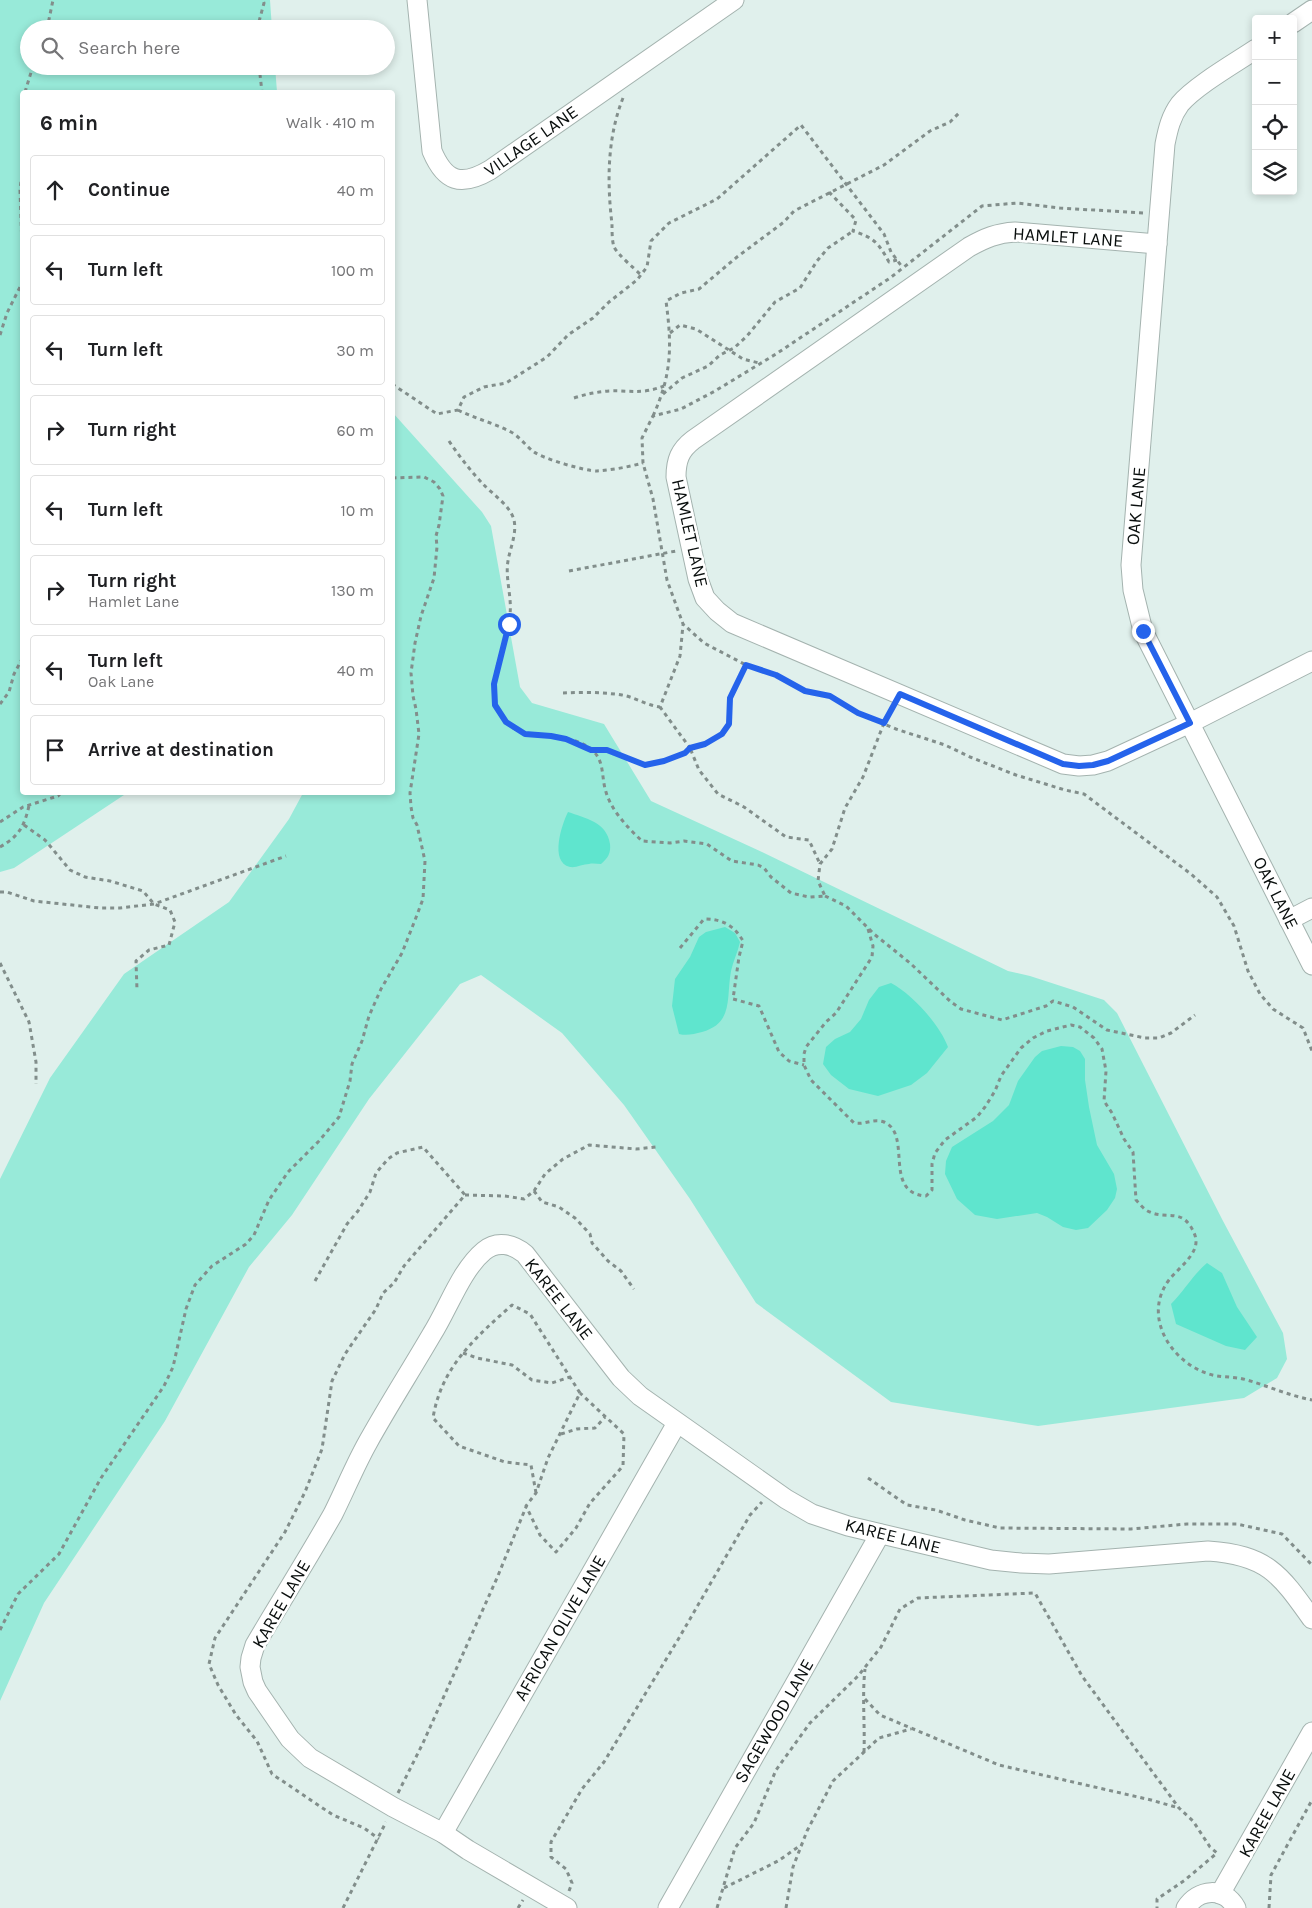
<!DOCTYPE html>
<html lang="en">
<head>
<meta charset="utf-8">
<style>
  body { margin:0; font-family:Karla,sans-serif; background:#f6f6f6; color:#202124 }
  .controls { position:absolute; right:15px; top:15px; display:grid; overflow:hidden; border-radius:5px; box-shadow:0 2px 8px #0003 }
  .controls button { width:45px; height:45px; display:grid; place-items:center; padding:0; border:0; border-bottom:1px solid #e0e0e0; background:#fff; color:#202124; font:25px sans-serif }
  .stop { position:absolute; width:15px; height:15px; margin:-11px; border:4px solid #2563eb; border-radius:50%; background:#fff }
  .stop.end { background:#2563eb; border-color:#fff; box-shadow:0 1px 5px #0008 }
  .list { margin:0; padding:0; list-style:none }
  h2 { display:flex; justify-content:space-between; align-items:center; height:65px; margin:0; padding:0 20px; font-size:21px }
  h2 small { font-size:16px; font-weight:400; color:#757577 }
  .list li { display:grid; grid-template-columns:32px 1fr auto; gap:15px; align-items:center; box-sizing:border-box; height:70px; margin:0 10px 10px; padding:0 10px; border:1px solid #e0e0e0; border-radius:5px }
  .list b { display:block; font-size:19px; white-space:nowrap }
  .list p { margin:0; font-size:16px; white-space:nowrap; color:#757577 }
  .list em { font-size:16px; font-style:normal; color:#757577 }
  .icon { flex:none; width:28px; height:28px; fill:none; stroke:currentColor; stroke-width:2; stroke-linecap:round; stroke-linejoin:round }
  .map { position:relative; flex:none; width:1312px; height:1908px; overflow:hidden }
  .search { position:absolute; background:#fff; box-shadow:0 2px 8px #0003; left:20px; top:20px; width:375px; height:55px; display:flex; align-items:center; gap:12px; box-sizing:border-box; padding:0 18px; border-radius:28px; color:#757577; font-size:19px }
  .panel { position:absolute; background:#fff; box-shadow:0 2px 8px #0003; left:20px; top:90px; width:375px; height:705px; border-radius:5px }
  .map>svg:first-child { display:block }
  .green { fill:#98ead9 }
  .water { fill:#5fe5ce }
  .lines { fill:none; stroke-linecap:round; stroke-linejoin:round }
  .street-casing { stroke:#a4b3af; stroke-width:21 }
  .path { stroke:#828e8b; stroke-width:3; stroke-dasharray:4 4; stroke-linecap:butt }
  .street { stroke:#fff; stroke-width:19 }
  .route { stroke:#2563eb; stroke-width:6 }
  .labels { text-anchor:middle; stroke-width:5; stroke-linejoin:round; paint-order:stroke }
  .street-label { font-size:18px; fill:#090e0d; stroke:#fff }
</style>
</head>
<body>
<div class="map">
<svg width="1312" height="1908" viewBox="0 0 1312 1908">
  <rect width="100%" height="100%" fill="#e0f0ec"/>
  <g class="green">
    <path d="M0 0H270L272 29H29V66H275L277 92H22V792L127 793 14 868 0 872Z"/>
    <path d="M393 413 482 512 491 526 520 687 532 703 604 724 651 801 762 852 1008 971 1030 976 1104 1000 1117 1013 1223 1221 1283 1333 1287 1359 1277 1378 1244 1398 1038 1426 891 1402 756 1303 690 1199 624 1105 562 1033 481 975 460 984 369 1099 292 1215 249 1267 165 1421 44 1603 0 1701V1179L50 1078 124 974 229 902 289 819 303 793 392 792Z"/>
  </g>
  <g class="water">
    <path d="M568 812C585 818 607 822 610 844 611 853 608 858 601 864 597 864 593 863 589 864 583 864 576 868 570 867 549 862 562 824 568 812Z"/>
    <path d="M725 927 735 933 740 942C738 952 733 961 731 971 726 998 734 1023 702 1032 694 1034 687 1036 679 1034L672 1006 675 979 690 957 699 937 706 932Z"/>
    <path d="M891 983C912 994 940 1025 948 1047L927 1073 911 1085 878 1096 849 1089 831 1075 823 1064 826 1047 835 1039 850 1032 861 1019 869 1000 879 987Z"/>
    <path d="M1061 1046 1073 1047 1080 1051 1085 1059V1080L1089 1107 1097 1145 1114 1174 1117 1189 1115 1198 1107 1210 1088 1228 1076 1230 1063 1227 1047 1217 1037 1213 997 1219 975 1215 957 1199 945 1174 946 1161 952 1147 993 1121 1009 1105 1018 1081 1035 1057 1042 1051Z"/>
    <path d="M1207 1263 1222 1273 1237 1307 1257 1337 1245 1350 1226 1346 1176 1324 1171 1304C1184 1291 1193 1275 1207 1263Z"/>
  </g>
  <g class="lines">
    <g class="street-casing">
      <g id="street">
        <path d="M417 0 432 151C445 182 461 187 490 170L734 0"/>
        <path d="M1293 23 1312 10"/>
        <path d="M1256 49C1235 63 1195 86 1180 104 1171 116 1168 129 1165 144L1131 565 1133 590 1143 631 1312 965"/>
        <path d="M1157 244 1015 232C997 233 985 238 969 247L693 440C680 450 676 460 676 477L698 579 705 598 717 611 732 623 1063 764 1079 766 1093 765 1108 761 1190 723 1312 661"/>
        <path d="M1289 920 1312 908"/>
        <path d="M443 1833 677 1423"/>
        <path d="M1220 1894 1312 1732"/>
        <path d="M567 1908 468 1850 443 1833 393 1807 310 1758 290 1739 257 1691 253 1682 250 1667 251 1658 255 1645C281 1601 308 1558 333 1514 345 1490 355 1465 368 1442 388 1406 411 1370 432 1334 448 1309 461 1270 484 1251 497 1240 513 1244 525 1254L621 1378 640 1396 786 1499 812 1514 848 1526 991 1560 1021 1563 1049 1564 1208 1551C1267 1555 1280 1574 1312 1619"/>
        <path d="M668 1908 880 1534"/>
        <path d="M1186 1908C1198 1889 1224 1886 1236 1908"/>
      </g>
    </g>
    <g class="path">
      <path d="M47 29 53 0"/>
      <path d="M257 29 264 3 263 0"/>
      <path d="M259 66 262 92"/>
      <path d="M25 92 33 66"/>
      <path d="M623 98C607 138 607 183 612 224 612 231 612 241 614 247 618 255 634 268 641 275"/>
      <path d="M22 174 20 190 22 247"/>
      <path d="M829 192 856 220 853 231C874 238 878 242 889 262L897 260"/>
      <path d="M1143 213 1060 208 1017 203 982 206 890 278 776 354 715 391 681 409 653 416 642 438 643 463 653 499 667 580 683 624 704 643 746 665 776 675 805 691 830 696 857 713 896 729 945 745 970 757 1016 775 1065 790 1084 794 1191 874 1217 897 1234 926 1248 971 1260 994 1273 1009 1303 1028 1312 1051"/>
      <path d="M670 333 680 325 696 329 743 359 759 363"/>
      <path d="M0 335 7 313 22 283"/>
      <path d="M392 384 437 414 458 410 464 397 484 387 506 383 547 357 568 335 593 318 609 302 637 280 647 267 651 241 669 223 717 199 801 125 884 234 891 252 903 268"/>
      <path d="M663 394 682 378 708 366 720 355 734 348 747 336 775 302 800 288 817 261 828 248 853 231"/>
      <path d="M574 398C586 394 597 392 609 391 631 390 640 395 664 386"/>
      <path d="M458 410C476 419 494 423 511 432 520 437 526 446 534 452 544 459 585 471 597 471 612 470 628 467 643 463"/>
      <path d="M653 416C672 374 672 346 666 301L681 293 699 289 737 257 784 222 794 211 884 165 930 131 950 122 961 111"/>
      <path d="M449 441C459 456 470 470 482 483 492 494 510 505 514 520 517 534 510 548 508 561 505 578 512 597 510 614 508 640 486 683 496 707 516 752 561 724 592 750 605 761 601 777 606 792 611 810 628 828 642 841L670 843 684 841 707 844 732 861 758 865 764 868 771 877 791 893 809 897 825 896 818 881 820 864 832 849 845 808 863 777 884 723 892 709"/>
      <path d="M569 571 676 551"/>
      <path d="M746 665 730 698 729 724 722 734 705 744 690 748 699 770 718 794 744 807 786 837 809 840 820 864"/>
      <path d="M563 693C582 692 602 692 622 695 634 697 646 705 660 707L680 656 683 625"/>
      <path d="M0 704 9 692 14 674 22 659"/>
      <path d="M592 750H607L645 765 664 761 685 753 690 748 660 707"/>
      <path d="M0 822 23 807 58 796 62 792"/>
      <path d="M24 825 45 840 70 870 85 877 110 881 143 891 154 904 170 910 175 922 169 945 149 950 136 961 137 990"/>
      <path d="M0 847C19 836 24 827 29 806"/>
      <path d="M0 892H7L34 901 100 908H120L154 904 286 856"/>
      <path d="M825 896 846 906 874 934 910 963 951 1002 961 1009 1002 1020 1046 1006 1053 1001 1073 1007 1107 1030 1145 1038H1159L1171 1033 1195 1015"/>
      <path d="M868 929 873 946 872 957 836 1013 826 1022 806 1047 804 1054V1065L811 1080 854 1123C865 1125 873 1118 884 1122 913 1134 882 1193 926 1196L932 1190V1164L935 1153 945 1140 977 1117 985 1107 995 1091 1001 1076 1021 1048 1033 1038 1047 1031 1071 1025 1080 1027 1094 1038 1102 1049 1106 1071 1104 1101 1112 1113 1124 1139 1133 1152 1136 1200C1140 1204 1144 1210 1150 1212 1167 1220 1183 1207 1194 1233 1204 1254 1174 1269 1165 1286 1145 1321 1173 1363 1209 1374 1221 1378 1234 1376 1247 1380 1268 1386 1290 1396 1312 1400"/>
      <path d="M680 948 704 919C722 919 734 925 743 941L739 957 733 999 759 1006 779 1052 789 1061 804 1065"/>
      <path d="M0 963 29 1022 36 1062V1084"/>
      <path d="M534 1191 542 1202 559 1207 575 1218 590 1234 592 1243 608 1261 621 1271 634 1289"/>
      <path d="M465 1195 505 1196 524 1199 534 1191 545 1174 563 1159 589 1145 636 1149 656 1147"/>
      <path d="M315 1281 347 1224 358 1211 370 1192 376 1173 388 1159 397 1153 423 1147 465 1195 404 1266 394 1283 383 1293 376 1309 345 1354 332 1381 322 1449 305 1492 285 1532 215 1638 209 1664 218 1685 236 1715 257 1741 272 1774 333 1815 364 1828 379 1839"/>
      <path d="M463 1353 477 1358 512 1365 532 1380 552 1383 570 1377"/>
      <path d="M561 1434 577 1429 595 1428 605 1417"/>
      <path d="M868 1478 907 1505 936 1510 965 1520 1000 1528 1131 1529 1187 1524H1237L1282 1534 1312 1565"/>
      <path d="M536 1493 531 1465 505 1462 459 1446 433 1418C441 1367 476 1337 512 1305L530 1314 580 1393 548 1458 536 1493 526 1506 540 1535 556 1552 576 1528 590 1503 623 1466 624 1434 580 1393"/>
      <path d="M0 1630 18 1594 59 1554 101 1478 164 1386 173 1367 186 1309 195 1285 212 1266 246 1244 254 1235 269 1200 288 1172 319 1141 339 1117 350 1081 352 1064 362 1041 369 1016 381 989 402 953 417 915 423 899 425 861 417 825 413 818 411 807 410 793 419 734 416 709 413 696 411 673 415 643 421 616 434 578 437 547 436 536 439 525 443 496 440 489 434 482 424 477 392 478"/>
      <path d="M865 1699 880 1715 999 1765 1151 1800 1179 1808"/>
      <path d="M864 1752C865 1724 862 1696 865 1669"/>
      <path d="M398 1793 423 1743 497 1578 526 1507"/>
      <path d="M724 1888 778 1861 801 1845"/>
      <path d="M569 1891 572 1883 566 1869 551 1857V1842L582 1789 604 1762 679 1638 750 1515 762 1502"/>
      <path d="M343 1908 386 1822"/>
      <path d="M518 1908 523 1900"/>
      <path d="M717 1908 735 1848 754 1823 776 1770 810 1723 858 1676 881 1647 900 1609 918 1598 1035 1593 1082 1676 1179 1808 1193 1821 1210 1847 1217 1853 1185 1880 1157 1899V1908"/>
      <path d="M786 1908 793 1867 807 1831 833 1781 879 1738 911 1729"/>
      <path d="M1269 1908 1271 1875 1312 1800"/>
    </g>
    <use href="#street" class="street"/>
  </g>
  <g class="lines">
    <path class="route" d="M509 624 494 684 495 705 506 722 525 734 551 736 566 739 591 750H607L645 765 664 761 685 753 690 748 705 744 722 734 729 724 730 698 746 665 776 675 805 691 830 696 858 713 884 723 900 694 1063 764 1079 766 1093 765 1108 761 1190 723 1143 631"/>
  </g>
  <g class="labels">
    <g class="street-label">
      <text transform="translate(531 141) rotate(-35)" y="6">VILLAGE LANE</text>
      <text transform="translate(1068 237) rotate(4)" y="6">HAMLET LANE</text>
      <text transform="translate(1136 506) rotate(-85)" y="6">OAK LANE</text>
      <text transform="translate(690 533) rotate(77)" y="6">HAMLET LANE</text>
      <text transform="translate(1276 893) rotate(63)" y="6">OAK LANE</text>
      <text transform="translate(559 1299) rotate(52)" y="6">KAREE LANE</text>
      <text transform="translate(893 1536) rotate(14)" y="6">KAREE LANE</text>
      <text transform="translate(281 1604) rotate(-60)" y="6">KAREE LANE</text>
      <text transform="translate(560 1628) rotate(-60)" y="6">AFRICAN OLIVE LANE</text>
      <text transform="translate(774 1721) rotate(-60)" y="6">SAGEWOOD LANE</text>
      <text transform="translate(1267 1813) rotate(-61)" y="6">KAREE LANE</text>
    </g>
  </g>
</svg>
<div class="controls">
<button>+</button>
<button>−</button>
<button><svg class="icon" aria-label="locate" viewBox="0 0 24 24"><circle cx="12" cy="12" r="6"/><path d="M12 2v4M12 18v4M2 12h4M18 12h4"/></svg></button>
<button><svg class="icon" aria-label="layers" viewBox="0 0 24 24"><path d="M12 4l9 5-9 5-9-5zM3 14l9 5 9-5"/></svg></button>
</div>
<div class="stop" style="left:509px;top:624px"></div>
<div class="stop end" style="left:1143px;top:631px"></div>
<div class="search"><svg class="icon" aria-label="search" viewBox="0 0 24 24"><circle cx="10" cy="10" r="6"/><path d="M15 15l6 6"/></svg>Search here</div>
<section class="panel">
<h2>6 min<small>Walk · 410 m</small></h2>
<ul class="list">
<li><svg class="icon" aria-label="ahead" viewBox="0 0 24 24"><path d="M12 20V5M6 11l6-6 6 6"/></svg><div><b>Continue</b></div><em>40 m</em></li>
<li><svg class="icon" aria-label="left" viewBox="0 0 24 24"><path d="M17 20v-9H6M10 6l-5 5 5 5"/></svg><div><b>Turn left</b></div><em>100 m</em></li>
<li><svg class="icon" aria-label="left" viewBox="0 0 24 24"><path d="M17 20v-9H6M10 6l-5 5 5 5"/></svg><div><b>Turn left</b></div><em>30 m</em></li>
<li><svg class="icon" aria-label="right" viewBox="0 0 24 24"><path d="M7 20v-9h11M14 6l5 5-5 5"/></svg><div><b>Turn right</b></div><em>60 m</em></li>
<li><svg class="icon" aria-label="left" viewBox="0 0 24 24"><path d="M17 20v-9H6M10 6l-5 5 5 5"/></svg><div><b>Turn left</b></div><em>10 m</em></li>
<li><svg class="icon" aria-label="right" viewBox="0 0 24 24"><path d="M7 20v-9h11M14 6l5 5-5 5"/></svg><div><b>Turn right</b><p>Hamlet Lane</p></div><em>130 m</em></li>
<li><svg class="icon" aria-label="left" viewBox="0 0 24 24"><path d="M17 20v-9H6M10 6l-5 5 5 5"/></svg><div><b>Turn left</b><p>Oak Lane</p></div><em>40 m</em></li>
<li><svg class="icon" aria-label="arrive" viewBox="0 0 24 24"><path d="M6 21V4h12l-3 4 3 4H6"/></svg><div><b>Arrive at destination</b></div></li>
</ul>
</section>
</div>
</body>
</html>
